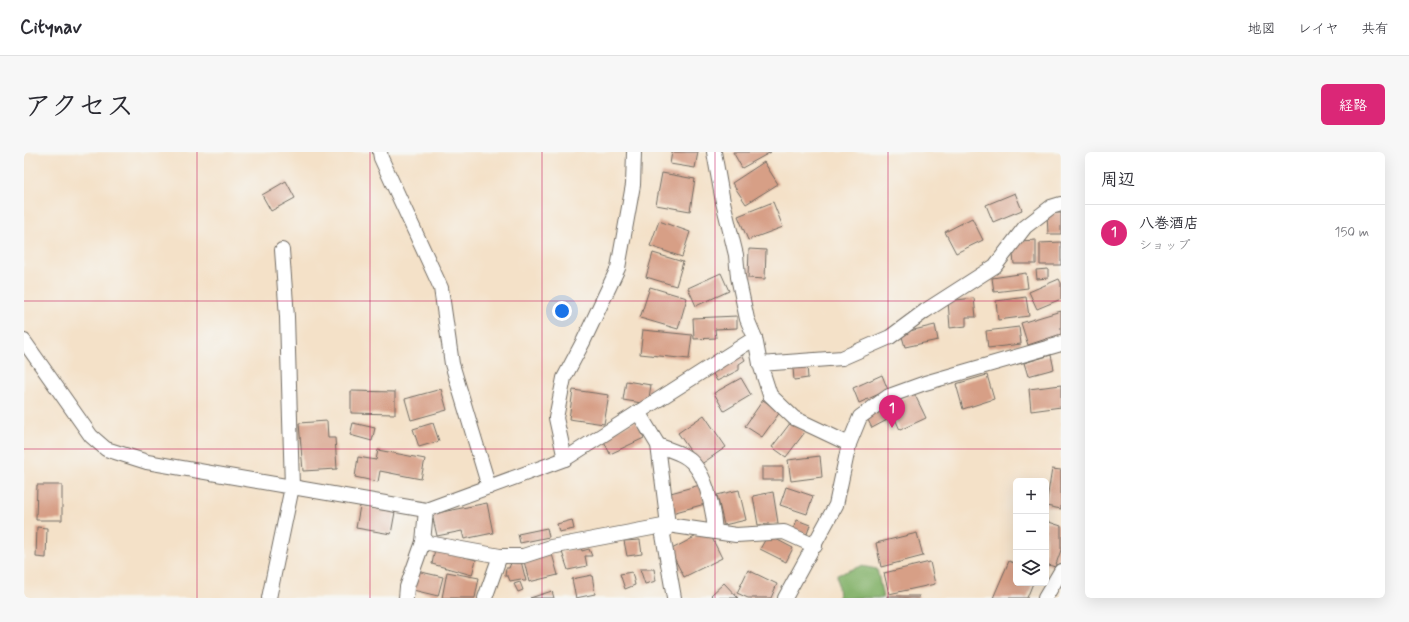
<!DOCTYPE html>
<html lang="ja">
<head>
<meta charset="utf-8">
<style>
  body { margin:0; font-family:Mynerve,"Klee One",sans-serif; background:#f7f7f7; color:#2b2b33 }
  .controls { position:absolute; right:12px; bottom:12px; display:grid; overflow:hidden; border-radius:6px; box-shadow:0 4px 16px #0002 }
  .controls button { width:36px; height:36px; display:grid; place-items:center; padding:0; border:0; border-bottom:1px solid #e1e1e2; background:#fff; color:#2b2b33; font:20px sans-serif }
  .you { position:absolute; left:538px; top:159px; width:14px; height:14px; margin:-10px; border:3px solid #fff; border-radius:50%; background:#1a73e8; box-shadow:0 0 0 6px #1a73e833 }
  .badge { display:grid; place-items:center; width:26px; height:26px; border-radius:50%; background:#db2777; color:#fff; font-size:13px; font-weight:700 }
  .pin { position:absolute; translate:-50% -33px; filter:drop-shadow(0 1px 2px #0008) }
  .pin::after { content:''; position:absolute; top:21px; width:14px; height:12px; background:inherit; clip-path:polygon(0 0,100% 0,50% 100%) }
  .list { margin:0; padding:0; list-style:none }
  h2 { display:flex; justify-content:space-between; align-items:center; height:52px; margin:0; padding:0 16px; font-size:17px }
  h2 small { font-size:13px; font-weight:400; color:#7c7c81 }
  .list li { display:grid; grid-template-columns:26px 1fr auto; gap:12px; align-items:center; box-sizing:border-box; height:56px; padding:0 16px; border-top:1px solid #e1e1e2 }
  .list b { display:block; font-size:15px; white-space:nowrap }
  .list p { margin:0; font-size:13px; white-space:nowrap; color:#7c7c81 }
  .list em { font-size:13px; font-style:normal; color:#7c7c81 }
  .icon { flex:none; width:22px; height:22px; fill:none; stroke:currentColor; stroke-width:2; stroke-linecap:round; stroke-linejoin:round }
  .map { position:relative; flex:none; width:1037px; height:446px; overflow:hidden; border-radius:6px }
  header { display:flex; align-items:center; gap:24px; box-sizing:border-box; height:56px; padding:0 20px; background:#fff; border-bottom:1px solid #e1e1e2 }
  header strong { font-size:19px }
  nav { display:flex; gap:22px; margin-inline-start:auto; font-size:14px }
  .intro { display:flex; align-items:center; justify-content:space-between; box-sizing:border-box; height:96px; padding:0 24px }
  h1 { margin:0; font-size:28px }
  .button { padding:10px 18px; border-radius:6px; background:#db2777; color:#fff; font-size:14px; font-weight:700 }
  main { display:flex; gap:24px; padding:0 24px }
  aside { flex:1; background:#fff; border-radius:6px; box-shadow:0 4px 16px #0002 }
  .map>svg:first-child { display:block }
  .forest { fill:#85b36c; stroke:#586f4c }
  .building { fill:#d79f86 }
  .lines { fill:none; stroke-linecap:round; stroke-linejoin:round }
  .minor-casing { stroke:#716b62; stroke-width:16 }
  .minor { stroke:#fff; stroke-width:14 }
  .grid { fill:none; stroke:#c2185b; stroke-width:1; stroke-opacity:0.55 }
</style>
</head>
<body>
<header>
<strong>Citynav</strong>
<nav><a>地図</a><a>レイヤ</a><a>共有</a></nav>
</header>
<div class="intro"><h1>アクセス</h1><a class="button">経路</a></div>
<main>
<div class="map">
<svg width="1037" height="446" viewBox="0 0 1037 446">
  <rect width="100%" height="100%" fill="#f6f6f2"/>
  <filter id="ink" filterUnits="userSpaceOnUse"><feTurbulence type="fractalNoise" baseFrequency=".025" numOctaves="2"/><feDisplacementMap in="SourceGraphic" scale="8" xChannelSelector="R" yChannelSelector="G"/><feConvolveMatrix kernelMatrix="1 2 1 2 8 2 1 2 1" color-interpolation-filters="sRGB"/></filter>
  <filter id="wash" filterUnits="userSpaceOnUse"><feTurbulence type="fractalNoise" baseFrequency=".012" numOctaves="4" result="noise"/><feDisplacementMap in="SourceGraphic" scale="16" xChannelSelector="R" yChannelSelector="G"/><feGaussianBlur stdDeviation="0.9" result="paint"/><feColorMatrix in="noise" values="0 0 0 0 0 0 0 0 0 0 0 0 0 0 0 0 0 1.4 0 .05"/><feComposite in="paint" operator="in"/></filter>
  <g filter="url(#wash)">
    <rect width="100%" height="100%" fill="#f4e1c8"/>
    <path class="forest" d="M837 414 853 417 859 446H815L813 423Z"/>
    <g id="blocks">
      <g class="building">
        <path d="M648 0H674L671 16 646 12Z"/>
        <path d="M709 0H747L718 16Z"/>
        <path d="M740 10 754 32 722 52 708 31Z"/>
        <path d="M638 21 671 27 666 59 632 53Z"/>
        <path d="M262 29 271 46 247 59 238 43Z"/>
        <path d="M991 41 998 58 969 70 962 53Z"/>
        <path d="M749 50 759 75 724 88 714 64Z"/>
        <path d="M1023 61H1037V82H1024Z"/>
        <path d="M948 66 959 88 932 101 921 80Z"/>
        <path d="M635 69 666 80 658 105 626 94Z"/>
        <path d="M1012 88V112H990L989 102 996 89Z"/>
        <path d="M1037 90V113H1016V91Z"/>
        <path d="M725 97 742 98 741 127 724 126Z"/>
        <path d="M629 101 659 110 652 134 622 125Z"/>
        <path d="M1024 117V126L1013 127 1012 118Z"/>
        <path d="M697 121 705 139 672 154 664 136Z"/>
        <path d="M1002 121 1004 136 970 140 968 126Z"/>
        <path d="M1035 127 1037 131V147L1013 157 1005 140Z"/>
        <path d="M626 135 663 146 654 177 616 166Z"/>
        <path d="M1002 145 1005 164 974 168 972 149Z"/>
        <path d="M950 146 952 165H942V174L926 176 924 149Z"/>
        <path d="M1037 159V182L1004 193 997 171Z"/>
        <path d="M713 164V176L691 177 692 186 670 187 669 166Z"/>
        <path d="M911 173 914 188 881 195 877 181Z"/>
        <path d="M995 175 997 192 964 196 962 179Z"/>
        <path d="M619 178 668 183 665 207 616 202Z"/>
        <path d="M717 200 721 208 715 212V218L693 229 686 216Z"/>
        <path d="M1027 203 1030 217 1004 224 1000 211Z"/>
        <path d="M783 214 784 226 770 228 769 216Z"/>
        <path d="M858 223 864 238 835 251 829 236Z"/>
        <path d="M963 223 970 247 939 257 932 232Z"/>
        <path d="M717 226 727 243 700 259 690 241Z"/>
        <path d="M602 229 627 233 624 252 599 248Z"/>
        <path d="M1037 233V255L1007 259 1005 237Z"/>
        <path d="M417 237 423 258 387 268 381 247Z"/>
        <path d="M549 238 585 243 580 272 545 267Z"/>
        <path d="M327 239 371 240V262L327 261Z"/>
        <path d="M890 241 902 266 876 278 865 253Z"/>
        <path d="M739 248 756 260 738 285 721 274Z"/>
        <path d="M857 256 863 268 848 276 842 264Z"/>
        <path d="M680 263 702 295 676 313 654 281Z"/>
        <path d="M303 269 304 286H311L313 317 279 319 275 271Z"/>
        <path d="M612 269 620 286 586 302 578 285Z"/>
        <path d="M767 270 781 280 762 305 748 295Z"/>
        <path d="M329 271 351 276 348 289 326 283Z"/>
        <path d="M409 271 415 289 395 295 389 277Z"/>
        <path d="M354 298 401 307 397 327 356 319 354 330 331 325 334 305 352 308Z"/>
        <path d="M796 304 798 325 767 329 764 308Z"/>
        <rect x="738" y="315" width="21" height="13"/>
        <path d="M1028 317 1037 318V357L1022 354Z"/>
        <path d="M13 333H38V368H12Z"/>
        <path d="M676 333 681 352 648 361 643 342Z"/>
        <path d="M762 335 789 344 783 362 756 353Z"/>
        <path d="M715 338 722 368 700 373 693 343Z"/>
        <path d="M749 340 754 371 734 373 729 344Z"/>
        <path d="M463 351 469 381 440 387 438 379 413 384 408 362Z"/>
        <path d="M336 354 371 360 367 382 332 376Z"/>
        <path d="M548 368 550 377 535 380 533 372Z"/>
        <path d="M773 368 786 373 783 382 769 377Z"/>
        <path d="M1022 369 1037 374V398L1031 415 1022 412Z"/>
        <path d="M13 375 23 376 22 406 12 405Z"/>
        <path d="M523 376 525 385 496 391 494 382Z"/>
        <path d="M684 378 698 406 660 425 646 398Z"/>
        <path d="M893 381 899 404 857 415 852 391Z"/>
        <path d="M744 383 769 396 762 410 736 397Z"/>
        <path d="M616 388 618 402 603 404 600 389Z"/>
        <path d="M557 395 558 399 565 397 568 404H561L563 414 544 418 538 400Z"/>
        <path d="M411 397 452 408 448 423 408 412Z"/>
        <path d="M528 402 534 423 505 430 500 409Z"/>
        <path d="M497 409 502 429H499L497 427 486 429 484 424H481L482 416H485L487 411Z"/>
        <path d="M985 409 992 412V431H1009L1003 446H969Z"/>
        <path d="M906 410 911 432 865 442 860 421Z"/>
        <path d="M616 417H630L632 429 621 432Z"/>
        <path d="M724 418 753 432 747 446H724L713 441Z"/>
        <path d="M393 419 419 425 414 444 389 438Z"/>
        <path d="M423 420 455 426 451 446H418Z"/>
        <path d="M608 420 611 433 601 437 596 422Z"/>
        <path d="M568 423 571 442 552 446 548 427Z"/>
        <path d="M496 430 499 438 494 440 490 432Z"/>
        <path d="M700 431 714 446H690L687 443Z"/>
        <path d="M528 439 530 446H506Z"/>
        <rect x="863" y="444" width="32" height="2"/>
      </g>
    </g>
  </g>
  <g filter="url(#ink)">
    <use href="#blocks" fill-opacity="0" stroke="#716b62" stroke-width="1"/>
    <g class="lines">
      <g class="minor-casing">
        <g id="minor">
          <path d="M356 0 357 6 417 136 428 212 465 335"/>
          <path d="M690 0 699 50 712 103 714 125 723 167 731 186 736 212 746 243 770 266 825 292"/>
          <path d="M0 189 67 284 82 297 123 310 402 358 541 307 731 186"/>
          <path d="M736 212 818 206 866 185 901 159 971 114 1001 75 1027 55 1037 52"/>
          <path d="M614 260 634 293 644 373 639 383 650 446"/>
          <path d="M634 293C642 297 652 299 660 304 682 316 689 356 691 379"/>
          <path d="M541 307 532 266 540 226 559 190 594 116 609 33 610 0"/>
          <path d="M399 390 476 404H499L527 395 644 373 712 383 760 380 791 394"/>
          <path d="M245 446 268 335 263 165 258 98"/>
          <path d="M382 446 383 435 399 390 402 358"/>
          <path d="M461 446 476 404"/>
          <path d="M761 446 812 353 825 292 836 265 865 244 901 231 1037 192"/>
          <path d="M1021 446 1037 419"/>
        </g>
      </g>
      <use href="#minor" class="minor"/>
    </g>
  </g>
  <path class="grid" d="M173 0V446M346 0V446M518 0V446M691 0V446M864 0V446M0 149H1037M0 297H1037"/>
</svg>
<div class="controls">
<button>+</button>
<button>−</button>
<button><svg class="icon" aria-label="layers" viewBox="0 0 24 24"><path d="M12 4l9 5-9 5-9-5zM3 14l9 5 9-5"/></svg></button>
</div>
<div class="you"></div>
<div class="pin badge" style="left:868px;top:276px">1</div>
</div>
<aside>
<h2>周辺<small></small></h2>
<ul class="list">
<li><span class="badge">1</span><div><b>八巻酒店</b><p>ショップ</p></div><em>150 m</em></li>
</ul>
</aside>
</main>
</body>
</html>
